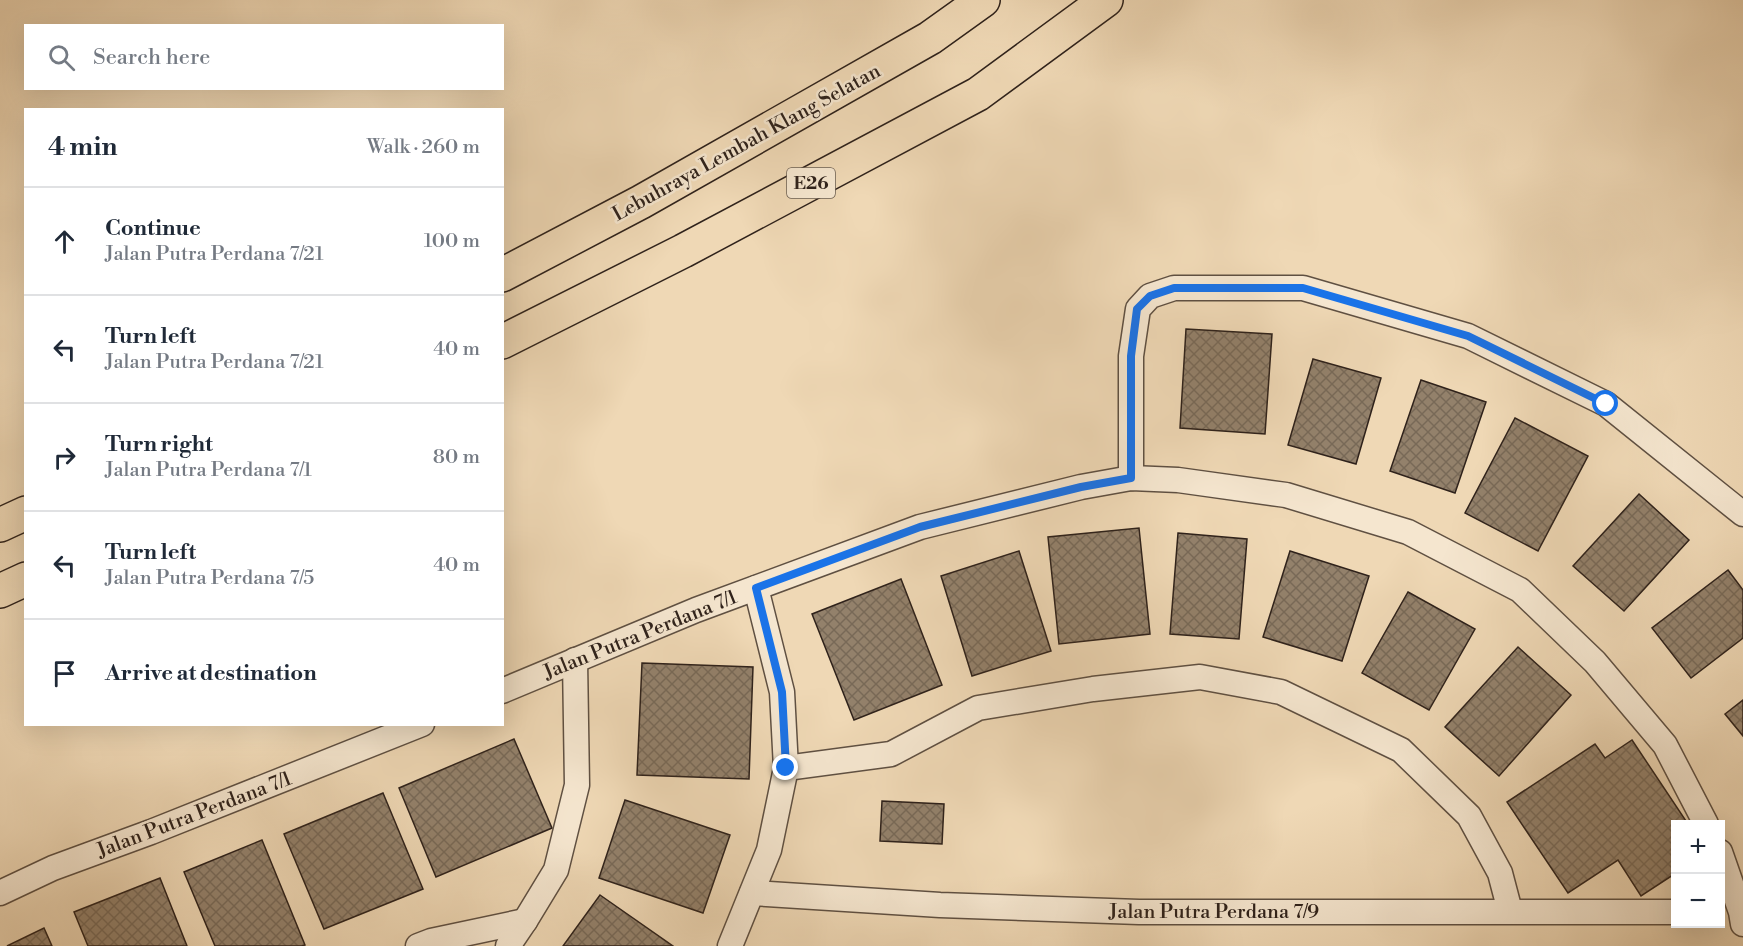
<!DOCTYPE html>
<html lang="en">
<head>
<meta charset="utf-8">
<style>
  body { margin:0; font-family:"Libre Bodoni",serif; background:#f2f2f3; color:#1f2937 }
  .controls { position:absolute; right:18px; bottom:18px; display:grid; overflow:hidden; border-radius:0px; box-shadow:0 6px 24px #0002 }
  .controls button { width:54px; height:54px; display:grid; place-items:center; padding:0; border:0; border-bottom:2px solid #e0e1e3; background:#fff; color:#1f2937; font:30px sans-serif }
  .stop { position:absolute; width:18px; height:18px; margin:-14px; border:4px solid #1a73e8; border-radius:50%; background:#fff }
  .stop.end { background:#1a73e8; border-color:#fff; box-shadow:0 2px 6px #0008 }
  .list { margin:0; padding:0; list-style:none }
  h2 { display:flex; justify-content:space-between; align-items:center; height:78px; margin:0; padding:0 24px; font-size:26px }
  h2 small { font-size:20px; font-weight:400; color:#747a83 }
  .list li { display:grid; grid-template-columns:39px 1fr auto; gap:18px; align-items:center; box-sizing:border-box; height:108px; padding:0 24px; border-top:2px solid #e0e1e3 }
  .list b { display:block; font-size:22px; white-space:nowrap }
  .list p { margin:0; font-size:20px; white-space:nowrap; color:#747a83 }
  .list em { font-size:20px; font-style:normal; color:#747a83 }
  .icon { flex:none; width:33px; height:33px; fill:none; stroke:currentColor; stroke-width:2; stroke-linecap:round; stroke-linejoin:round }
  .map { position:relative; flex:none; width:1743px; height:946px; overflow:hidden }
  .search { position:absolute; background:#fff; box-shadow:0 6px 24px #0002; left:24px; top:24px; width:480px; height:66px; display:flex; align-items:center; gap:15px; box-sizing:border-box; padding:0 21px; border-radius:0px; color:#747a83; font-size:22px }
  .panel { position:absolute; background:#fff; box-shadow:0 6px 24px #0002; left:24px; top:108px; width:480px; height:618px; border-radius:0px }
  .map>svg:first-child { display:block }
  .building { fill:url(#building-cross-hatch); stroke:#2f221b; stroke-width:1.5 }
  .lines { fill:none; stroke-linecap:round; stroke-linejoin:round }
  .minor-casing { stroke:#5f5042; stroke-width:27 }
  .motorway-casing { stroke:#2f221b; stroke-width:36 }
  .minor { stroke:#f5e6cf; stroke-width:24 }
  .motorway { stroke:#efd8b5; stroke-width:33 }
  .route { stroke:#1a73e8; stroke-width:8 }
  .labels { text-anchor:middle; stroke-width:5; stroke-linejoin:round; paint-order:stroke }
  .shield { fill:#f5e6cf; stroke:#6a5d51; stroke-width:1.5 }
  .shield-label { font-size:18px; font-weight:bold; fill:#2f221b }
  .street-label { font-size:20px; fill:#2f221b; stroke:#f5e6cf }
</style>
</head>
<body>
<div class="map">
<svg width="1743" height="946" viewBox="0 0 1743 946">
  <defs>
    <pattern id="building-cross-hatch" width="8" height="8" patternUnits="userSpaceOnUse" patternTransform="scale(1.5)"><rect width="8" height="8" fill="#93816b"/><path d="M0 0l8 8M0 8l8-8" fill="none" stroke="#786957"/></pattern>
  </defs>
  <rect width="100%" height="100%" fill="#efd8b5"/>
  <filter id="stains"><feTurbulence type="fractalNoise" baseFrequency=".00333" numOctaves="4"/><feColorMatrix values="0 0 0 0 .2 0 0 0 0 .09 0 0 0 0 .02 0 0 0 .5 -.17"/></filter>
  <radialGradient id="worn" r=".72"><stop offset=".6" stop-color="#630" stop-opacity="0"/><stop offset="1" stop-color="#630" stop-opacity=".3"/></radialGradient>
  <g class="building">
    <path d="M1186 329 1272 334 1265 434 1180 428Z"/>
    <path d="M1313 359 1381 378 1356 464 1288 445Z"/>
    <path d="M1421 380 1486 402 1455 493 1390 471Z"/>
    <path d="M1515 418 1588 456 1538 551 1465 513Z"/>
    <path d="M1639 494 1689 540 1624 611 1573 566Z"/>
    <path d="M1139 528 1150 634 1059 644 1048 537Z"/>
    <path d="M1178 533 1247 539 1239 639 1170 634Z"/>
    <path d="M1019 551 1051 651 972 676 941 576Z"/>
    <path d="M1290 551 1369 576 1342 661 1263 637Z"/>
    <path d="M1728 570 1743 590V638L1691 678 1652 628Z"/>
    <path d="M901 579 942 685 854 720 812 614Z"/>
    <path d="M1408 592 1475 629 1429 710 1362 673Z"/>
    <path d="M1518 647 1571 695 1499 776 1445 727Z"/>
    <path d="M642 663 753 667 749 779 637 775Z"/>
    <path d="M1743 700V736L1725 714Z"/>
    <path d="M514 739 552 828 436 877 399 788Z"/>
    <path d="M1632 740 1688 824H1676V873L1641 896 1618 860 1568 893 1507 802 1595 744 1605 758Z"/>
    <path d="M383 793 423 889 324 929 284 834Z"/>
    <path d="M625 800 730 835 703 913 599 878Z"/>
    <path d="M882 801 944 804 942 844 880 841Z"/>
    <path d="M262 840 305 945 302 946H215L184 872Z"/>
    <path d="M160 878 187 946H88L74 912Z"/>
    <path d="M600 895 673 946H563Z"/>
    <path d="M44 928 52 946H7Z"/>
  </g>
  <g class="lines">
    <g class="minor-casing">
      <g id="minor">
        <path d="M1131 478V356L1138 309 1150 296 1174 288H1303L1468 336 1606 404 1743 514"/>
        <path d="M502 691 696 610 920 527 1081 487 1131 478 1178 480 1286 495 1408 532 1520 590 1595 662 1665 745 1706 824"/>
        <path d="M786 768 891 754 978 708 1093 689 1200 677 1281 692 1401 750 1469 816 1500 873 1510 911"/>
        <path d="M1720 852 1741 912 1743 924"/>
        <path d="M0 893 53 868 151 832 422 724"/>
        <path d="M752 893 940 905 1139 912H1676"/>
        <path d="M418 946 431 941 525 921"/>
        <path d="M508 946 525 921 556 870 577 785 575 660"/>
        <path d="M730 946 769 850 786 768 782 692 756 588"/>
      </g>
    </g>
    <g class="motorway-casing">
      <g id="motorway">
        <path d="M502 275 641 202 930 38 983 0"/>
        <path d="M502 342 683 251 978 94 1106 0"/>
        <path d="M0 525 26 513"/>
        <path d="M0 591 26 579"/>
      </g>
    </g>
    <use href="#minor" class="minor"/>
    <use href="#motorway" class="motorway"/>
  </g>
  <g class="lines">
    <path class="route" d="M786 768 782 692 756 588 920 527 1081 487 1131 478V356L1137 309 1150 296 1174 288H1303L1468 336 1606 404"/>
  </g>
  <g class="labels">
    <rect class="shield" x="787" y="168" width="48" height="30" rx="4.5"/>
    <g class="shield-label">
      <text x="811" y="189">E26</text>
    </g>
    <g class="street-label">
      <text transform="translate(746 142) rotate(-29)" y="7">Lebuhraya Lembah Klang Selatan</text>
      <text transform="translate(640 634) rotate(-22)" y="7">Jalan Putra Perdana 7/1</text>
      <text transform="translate(194 814) rotate(-21)" y="7">Jalan Putra Perdana 7/1</text>
      <text x="1214" y="918">Jalan Putra Perdana 7/9</text>
    </g>
  </g>
  <rect width="100%" height="100%" filter="url(#stains)"/>
  <rect width="100%" height="100%" fill="url(#worn)"/>
</svg>
<div class="controls">
<button>+</button>
<button>−</button>
</div>
<div class="stop" style="left:1606px;top:404px"></div>
<div class="stop end" style="left:786px;top:768px"></div>
<div class="search"><svg class="icon" aria-label="search" viewBox="0 0 24 24"><circle cx="10" cy="10" r="6"/><path d="M15 15l6 6"/></svg>Search here</div>
<section class="panel">
<h2>4 min<small>Walk · 260 m</small></h2>
<ul class="list">
<li><svg class="icon" aria-label="ahead" viewBox="0 0 24 24"><path d="M12 20V5M6 11l6-6 6 6"/></svg><div><b>Continue</b><p>Jalan Putra Perdana 7/21</p></div><em>100 m</em></li>
<li><svg class="icon" aria-label="left" viewBox="0 0 24 24"><path d="M17 20v-9H6M10 6l-5 5 5 5"/></svg><div><b>Turn left</b><p>Jalan Putra Perdana 7/21</p></div><em>40 m</em></li>
<li><svg class="icon" aria-label="right" viewBox="0 0 24 24"><path d="M7 20v-9h11M14 6l5 5-5 5"/></svg><div><b>Turn right</b><p>Jalan Putra Perdana 7/1</p></div><em>80 m</em></li>
<li><svg class="icon" aria-label="left" viewBox="0 0 24 24"><path d="M17 20v-9H6M10 6l-5 5 5 5"/></svg><div><b>Turn left</b><p>Jalan Putra Perdana 7/5</p></div><em>40 m</em></li>
<li><svg class="icon" aria-label="arrive" viewBox="0 0 24 24"><path d="M6 21V4h12l-3 4 3 4H6"/></svg><div><b>Arrive at destination</b></div></li>
</ul>
</section>
</div>
</body>
</html>
